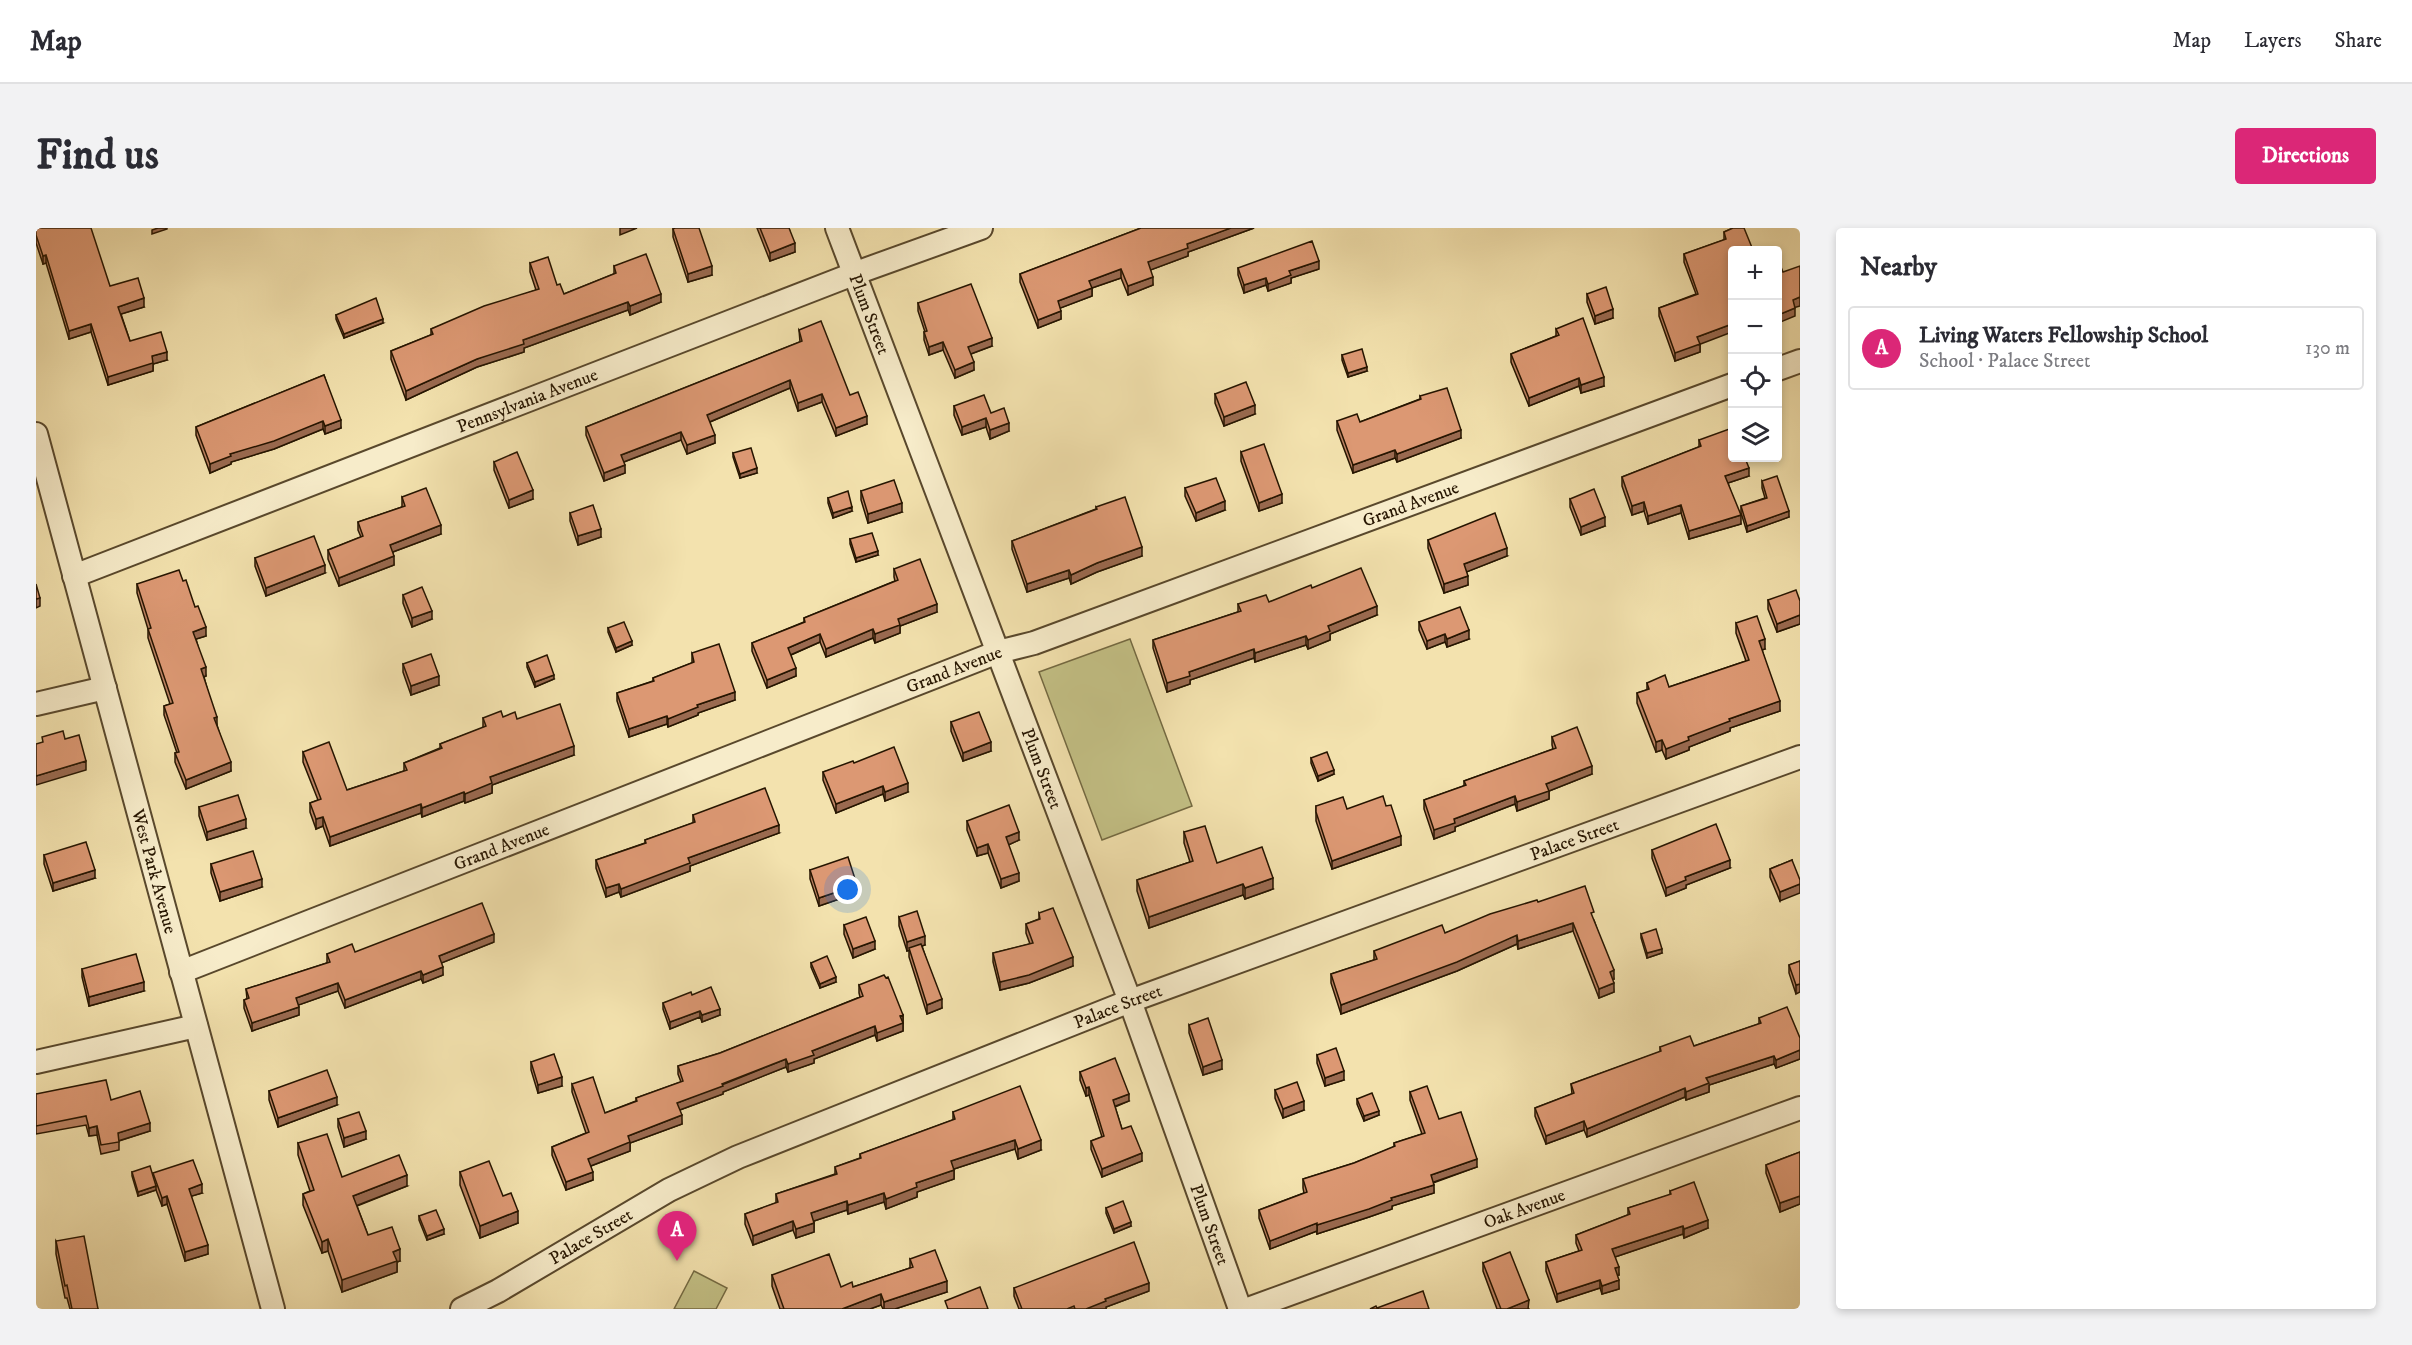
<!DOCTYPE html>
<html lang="en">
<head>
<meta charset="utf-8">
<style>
  body { margin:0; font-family:"IM FELL DW Pica",serif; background:#f2f2f3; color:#2b2b33 }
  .controls { position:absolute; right:18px; top:18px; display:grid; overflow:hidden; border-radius:6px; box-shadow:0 3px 9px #0003 }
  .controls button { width:54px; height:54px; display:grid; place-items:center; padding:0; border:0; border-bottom:2px solid #e1e1e2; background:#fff; color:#2b2b33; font:30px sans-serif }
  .you { position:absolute; left:812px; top:662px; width:21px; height:21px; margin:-15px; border:4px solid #fff; border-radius:50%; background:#1a73e8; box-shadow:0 0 0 9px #1a73e833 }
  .badge { display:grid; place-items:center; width:39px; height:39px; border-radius:50%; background:#db2777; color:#fff; font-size:20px; font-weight:700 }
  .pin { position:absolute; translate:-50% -50px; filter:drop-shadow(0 2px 3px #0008) }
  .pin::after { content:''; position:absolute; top:32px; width:21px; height:18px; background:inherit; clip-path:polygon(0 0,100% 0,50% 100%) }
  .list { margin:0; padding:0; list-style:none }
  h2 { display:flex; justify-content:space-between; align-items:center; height:78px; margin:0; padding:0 24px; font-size:26px }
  h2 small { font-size:20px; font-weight:400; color:#7c7c81 }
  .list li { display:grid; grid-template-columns:39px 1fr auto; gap:18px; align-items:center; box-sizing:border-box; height:84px; margin:0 12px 12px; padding:0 12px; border:2px solid #e1e1e2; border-radius:6px }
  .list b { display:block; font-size:22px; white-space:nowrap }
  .list p { margin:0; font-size:20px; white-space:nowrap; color:#7c7c81 }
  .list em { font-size:20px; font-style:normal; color:#7c7c81 }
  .icon { flex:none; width:33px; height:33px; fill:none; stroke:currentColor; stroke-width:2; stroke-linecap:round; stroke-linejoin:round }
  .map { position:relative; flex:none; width:1764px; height:1081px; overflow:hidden; border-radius:6px }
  header { display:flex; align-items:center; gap:36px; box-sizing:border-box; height:84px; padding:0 30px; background:#fff; border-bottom:2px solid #e1e1e2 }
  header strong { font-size:28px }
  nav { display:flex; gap:33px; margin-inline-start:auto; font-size:21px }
  .intro { display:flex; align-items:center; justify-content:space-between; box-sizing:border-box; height:144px; padding:0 36px }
  h1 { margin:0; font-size:42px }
  .button { padding:15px 27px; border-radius:6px; background:#db2777; color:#fff; font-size:21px; font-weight:700 }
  main { display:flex; gap:36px; padding:0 36px }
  aside { flex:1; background:#fff; border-radius:6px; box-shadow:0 3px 9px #0003 }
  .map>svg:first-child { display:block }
  .green { fill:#c3c085; stroke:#746a42; stroke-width:1.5 }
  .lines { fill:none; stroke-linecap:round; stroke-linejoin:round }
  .minor-casing { stroke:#59482c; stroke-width:26 }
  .minor { stroke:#f7ecca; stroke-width:22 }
  .wall { fill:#bd8363; stroke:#261500; stroke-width:1.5 }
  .shaded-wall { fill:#9a6a50; stroke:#261500; stroke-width:1.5 }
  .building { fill:#dc9873; stroke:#261500; stroke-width:1.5 }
  .labels { text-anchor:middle; stroke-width:5; stroke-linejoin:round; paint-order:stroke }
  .street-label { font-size:18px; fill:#261500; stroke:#f7ecca }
</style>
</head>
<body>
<header>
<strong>Map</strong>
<nav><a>Map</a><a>Layers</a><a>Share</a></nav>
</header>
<div class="intro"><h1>Find us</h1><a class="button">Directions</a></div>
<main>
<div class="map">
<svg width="1764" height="1081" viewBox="0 0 1764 1081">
  <rect width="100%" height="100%" fill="#f3e2ae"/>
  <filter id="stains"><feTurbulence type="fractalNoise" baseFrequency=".00333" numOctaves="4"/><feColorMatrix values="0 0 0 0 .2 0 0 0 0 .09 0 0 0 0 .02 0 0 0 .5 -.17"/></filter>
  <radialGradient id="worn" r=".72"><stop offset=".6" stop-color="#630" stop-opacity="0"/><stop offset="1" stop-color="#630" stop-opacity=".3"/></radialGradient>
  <g class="green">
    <path d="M1094 411 1156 578 1066 612 1003 444Z"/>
    <path d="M658 1043 691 1060 680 1081H638Z"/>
  </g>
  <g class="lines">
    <g class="minor-casing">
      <g id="minor">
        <path id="s1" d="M801 0 1094 773 1204 1081"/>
        <path d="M1742 141 1764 133"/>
        <path id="s2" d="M0 206 237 1081"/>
        <path id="s3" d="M38 348 820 45 945 0"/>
        <path d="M0 476 69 460"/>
        <path id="s4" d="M145 744 962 424 998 415 1696 157"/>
        <path d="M0 834 160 798"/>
        <path id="s5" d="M426 1081 462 1063 633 962 702 929 1094 773 1764 529"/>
        <path id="s6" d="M1212 1081 1764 880"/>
      </g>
    </g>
    <use href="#minor" class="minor"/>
  </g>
  <g class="wall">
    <path d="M0 0 74 58 108 79 85 86 94 113 131 132 117 136V143L72 157 55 104 33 111 10 35 7 36 0 15Z"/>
    <path d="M721 0H753L759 24 734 33Z"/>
    <path d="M1105 0H1218L1152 24V28L1114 42 1117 57 1092 67 1085 50 1056 60V68L1024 80 1025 91 1002 100 984 54V46Z"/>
    <path d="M1697 0 1664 116V124L1639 133 1623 88V80L1660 66 1648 34V26L1688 12V4Z"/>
    <path d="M637 1 676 47 652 54 637 9Z"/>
    <path d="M494 35 521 57 528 66 578 46V38L625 74 594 87 592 82 488 120V124L441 139 370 172 355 131V123L395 107V101L500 62 494 44Z"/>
    <path d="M1202 40 1283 41 1255 50V55L1232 63 1230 57 1208 65 1202 47Z"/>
    <path d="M1551 66 1577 90 1559 96 1551 74Z"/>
    <path d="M882 75 956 118 935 126 938 142 919 150 907 122 893 127 888 112V104H889L882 83Z"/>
    <path d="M300 87 347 95 308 110 300 91Z"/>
    <path d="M1520 101 1568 158 1545 165 1543 158 1493 178 1475 134V126L1520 108Z"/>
    <path d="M763 102 814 167 831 196 800 208 786 174 762 183 754 160 674 194 679 215 651 226 645 212 588 234 589 245 568 253 550 207V199L764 114Z"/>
    <path d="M1306 127 1331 143 1312 149 1306 132Z"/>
    <path d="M288 147 305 200 289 206 287 201 238 221 195 234V236L174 245 160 207V199Z"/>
    <path d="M1179 166 1219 186 1188 198 1179 175Z"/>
    <path d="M1384 168 1425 210 1361 234 1359 230 1317 245 1301 202V193L1324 194 1384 171Z"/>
    <path d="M918 178 955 185 973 203 954 211 950 199 926 207 918 187Z"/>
    <path d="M1663 212 1713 248 1692 255 1705 296 1653 311 1645 285 1612 296 1608 283 1596 287 1586 258V249L1663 219Z"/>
    <path d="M1205 224 1246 275 1223 283 1205 233Z"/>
    <path d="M697 225 721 245 704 250 697 229Z"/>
    <path d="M458 234 497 271 473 280 458 242Z"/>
    <path d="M1726 253 1753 289 1711 304 1705 285V278L1729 270 1726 260Z"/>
    <path d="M1149 260 1189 282 1160 293 1149 268Z"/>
    <path d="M825 263 866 284 832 295 825 272Z"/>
    <path d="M366 269 405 306 357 324 358 337 303 358 292 331V322L325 309 322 302V294L366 279Z"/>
    <path d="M792 270 816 283 797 290 792 275Z"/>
    <path d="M1534 271 1569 298 1545 307 1534 279Z"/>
    <path d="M1060 279 1106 328 1061 344 1035 356 1033 350 991 364 976 321V313L1060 281Z"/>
    <path d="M534 285 565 309 542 317 534 293Z"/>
    <path d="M814 311 842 327 820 334 814 316Z"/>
    <path d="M1392 312 1471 328 1430 344 1432 357 1408 365 1392 320Z"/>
    <path d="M219 330 289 345 230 368 219 338Z"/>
    <path d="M858 341 901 384 864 398V405L839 415 837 410 790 429 784 414 755 427 760 448 731 460 716 423V415L768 394V390L859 353 858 349Z"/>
    <path d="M147 353 159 379 170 408 160 411 170 448 168 449 181 497 195 543 150 561 139 534V525H141L128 487V478L134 476 112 410V401L101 365V356Z"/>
    <path d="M1276 360 1341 387 1294 406V412L1272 421 1270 417 1219 434 1218 430 1154 452V456L1131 464 1117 420V412L1202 384V376L1233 374Z"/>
    <path d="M367 367 396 391 376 399 367 375Z"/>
    <path d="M1732 372 1764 373V396L1741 404 1732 381Z"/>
    <path d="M1383 394 1433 411 1411 419 1409 414 1391 421 1383 402Z"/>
    <path d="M1700 395 1729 421 1726 422 1744 483 1694 500V503L1653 519V522L1630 531 1626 522 1620 524 1601 475V465L1611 462V455L1633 459 1710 433 1700 405Z"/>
    <path d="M572 400 596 417 580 424 572 404Z"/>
    <path d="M656 425 699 472 662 485V487L632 499 631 496 593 509 581 473V465L617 453V450L656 435Z"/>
    <path d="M491 435 518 451 499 459 491 439Z"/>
    <path d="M367 436 403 457 375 467 367 444Z"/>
    <path d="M467 489 481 491 538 527 456 557V565L429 575 428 573 386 589 385 585 294 618 287 598 280 601 274 584V575L282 572 267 534V524L311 562 368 543V535L404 520V516L447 500V490Z"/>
    <path d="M915 494 955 523 927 533 915 503Z"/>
    <path d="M1516 509 1556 546 1513 563V571L1481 583 1479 576 1419 599V603L1398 611 1388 581V572L1428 558V553L1517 521 1516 517Z"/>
    <path d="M1275 530 1298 546 1282 553 1275 535Z"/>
    <path d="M818 535 872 564 849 573 847 566 800 585 787 552V544Z"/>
    <path d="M1280 578 1311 581 1350 578 1365 617 1296 641 1280 593Z"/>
    <path d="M163 579 210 600 171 612 163 588Z"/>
    <path d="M657 587 743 605 654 638V643L585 669 583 664 570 669 560 640V632L609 615V612L657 595Z"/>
    <path d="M931 593 983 612 972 617 983 653 965 660 952 625 941 628 931 602Z"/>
    <path d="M1148 604 1181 635 1237 661 1209 671 1207 667 1113 700 1101 663V652L1154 634 1148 615Z"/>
    <path d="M1616 622 1694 640 1650 657V660L1630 668 1616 630Z"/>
    <path d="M8 627 59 650 17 663 8 636Z"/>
    <path d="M1756 632 1744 673 1734 649V641Z"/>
    <path d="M175 636 226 659 184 673 175 645Z"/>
    <path d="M774 642 821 665 783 678 774 651Z"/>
    <path d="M1502 674 1558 692 1578 751H1576L1578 764 1563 770 1537 703 1482 721 1481 716 1421 743 1305 786 1295 755V746L1338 732V723L1409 705Z"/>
    <path d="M1003 685 1037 738 993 755 964 762 957 734V725L994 716 990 705V696L1003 691Z"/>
    <path d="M863 689 889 717 886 718 906 780 891 786 873 729V722L871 723 863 698Z"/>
    <path d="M808 697 839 721 817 730 808 706Z"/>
    <path d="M1605 706 1626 725 1611 730 1605 710Z"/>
    <path d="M458 714 405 735 407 747 387 755 385 751 309 780 302 763 262 777 263 787 216 803 208 780V772L211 771 210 761 291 735V726Z"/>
    <path d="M1764 733 1760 766 1753 745V737Z"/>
    <path d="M775 735 800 754 784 760 775 739Z"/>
    <path d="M46 741 108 763 53 778 46 749Z"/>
    <path d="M823 757 867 787V803L841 813 839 807 778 831V835L752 844 750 839 687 864V866L644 882 646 896 594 915V923L555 938 557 952 530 962 516 927V919L550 905 536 864V856L569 885 600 873V870L645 854 642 846V838L684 825 824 769 823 765Z"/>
    <path d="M656 767 684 787 666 794 664 789 634 801 627 781V775Z"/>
    <path d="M1723 790 1764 810V831L1740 840 1738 836 1673 857V864L1650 872 1649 869 1551 909 1548 902 1510 916 1499 888V880L1536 866 1535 856 1624 824V819L1658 818 1723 796Z"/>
    <path d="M1153 797 1186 841 1167 847 1153 805Z"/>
    <path d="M1281 827 1308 852 1289 858 1281 835Z"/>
    <path d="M495 834 526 858 502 865 495 842Z"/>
    <path d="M1044 844 1093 873 1079 879 1086 901 1106 933 1066 949 1055 921V913L1066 909 1053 867 1050 868 1044 852Z"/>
    <path d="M1239 862 1268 882 1247 890 1239 870Z"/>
    <path d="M233 863 301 877 242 899 233 872Z"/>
    <path d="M1374 864 1403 891 1441 939 1397 955 1398 965 1356 978V981L1333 989 1281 1006V1003L1234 1021 1223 990V982L1268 965 1267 960V951L1318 935 1358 919V915L1386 906 1374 872Z"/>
    <path d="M0 866 75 872 114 903 83 913V922L65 926 61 907 53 908 50 897 0 906Z"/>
    <path d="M1321 871 1343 887 1328 893 1321 876Z"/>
    <path d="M917 884 1005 922 982 931 979 921 918 941V951L881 964V969L850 981 848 974 812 986 811 982 778 993V1004L760 1010 757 1002 717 1017 709 996V986L740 975V966L799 946V939L824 930V926L917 892Z"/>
    <path d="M302 891 330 911 308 919 302 899Z"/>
    <path d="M262 915 306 949 371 958 321 978 332 1007 364 1033 361 1034V1044L306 1064 292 1023 286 1025 267 977V966L274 963 262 927Z"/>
    <path d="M1764 924V976L1744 984 1730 945V937Z"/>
    <path d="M96 944 117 949V945L166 965 155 968 172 1026 149 1033 131 976 126 978 120 962 102 968 96 948Z"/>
    <path d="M424 944 467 968 482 995 444 1010 424 957Z"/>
    <path d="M1634 963 1672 1000 1648 1010 1647 1006 1579 1029 1583 1047H1581L1583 1061 1566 1066 1564 1060 1521 1074 1510 1043V1034L1543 1023 1540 1015V1007L1592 987V980L1634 967Z"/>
    <path d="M1070 980 1095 998 1078 1005 1070 985Z"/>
    <path d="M383 988 408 1006 391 1012 383 992Z"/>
    <path d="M20 1013 62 1081H34L31 1070H29L20 1026Z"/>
    <path d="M874 1031 911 1064 859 1081H847L845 1077 834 1081H744L736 1058V1047L805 1059H817L874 1040Z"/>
    <path d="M1447 1035 1493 1081H1461L1447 1043Z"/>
    <path d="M978 1060 1113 1063 1070 1079V1081H983L978 1068Z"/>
  </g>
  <g class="shaded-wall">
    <path d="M122 0H131V1L116 6V2Z"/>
    <path d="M584 0H601L584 7Z"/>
    <path d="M1194 0H1218L1152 24V28L1112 43V34L1151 16Z"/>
    <path d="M759 15V24L734 33V25Z"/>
    <path d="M10 27V35L7 36V28Z"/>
    <path d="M1283 33V41L1255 50V55L1232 63V56L1253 43Z"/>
    <path d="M676 38V47L652 54V46Z"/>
    <path d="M1085 41V50L1053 61V53Z"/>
    <path d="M1117 49V57L1092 67V58Z"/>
    <path d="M1230 50V57L1208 65V57Z"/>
    <path d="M1056 60V68L1022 81V73Z"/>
    <path d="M625 66V74L594 87V78Z"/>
    <path d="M1764 69V78L1757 80V72Z"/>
    <path d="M108 70V79L82 87V79Z"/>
    <path d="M592 74V82L488 120V124L441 139 370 172V163L441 131 487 112Z"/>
    <path d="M1759 80V88L1742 95V87Z"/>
    <path d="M1577 81V90L1559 96V88Z"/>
    <path d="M1025 83V91L1002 100V92Z"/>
    <path d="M347 91V95L308 110V106Z"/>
    <path d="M55 96V104L33 111V103Z"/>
    <path d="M1696 96V104L1662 117 1664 116V124L1639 133V125L1661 109Z"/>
    <path d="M956 110V118L932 127V119Z"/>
    <path d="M907 114V122L893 127V119Z"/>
    <path d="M131 124V132L117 136V143L72 157V149L116 128Z"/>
    <path d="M938 134V142L919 150V142Z"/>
    <path d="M1331 139V143L1312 149V145Z"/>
    <path d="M1568 149V158L1545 165V157Z"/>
    <path d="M1543 150V158L1493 178V170Z"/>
    <path d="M754 152V160L671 195V187Z"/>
    <path d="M786 166V174L762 183V175Z"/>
    <path d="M1219 177V186L1188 198V189Z"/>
    <path d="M831 188V196L800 208V200Z"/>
    <path d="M950 190V199L926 207V199Z"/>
    <path d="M305 192V200L289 206V198Z"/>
    <path d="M287 193V201L238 221 195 234V236L174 245V236L194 226Z"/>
    <path d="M973 195V203L954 211V202Z"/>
    <path d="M1425 202V210L1361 234V226Z"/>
    <path d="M645 204V212L585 235V227Z"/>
    <path d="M679 207V215L651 226V217Z"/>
    <path d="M1359 222V230L1317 245V237Z"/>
    <path d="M589 237V245L568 253V245Z"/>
    <path d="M721 240V245L704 250V246Z"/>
    <path d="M1713 240V248L1689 256V248Z"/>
    <path d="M497 262V271L473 280V272Z"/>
    <path d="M1246 266V275L1223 283V275Z"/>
    <path d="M1189 273V282L1160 293V285Z"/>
    <path d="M1608 274V283L1596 287V278Z"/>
    <path d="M866 275V284L832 295V286Z"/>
    <path d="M1645 277V285L1612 296V288Z"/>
    <path d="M816 279V283L797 290V285Z"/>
    <path d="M1753 283V289L1711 304V298Z"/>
    <path d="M1705 287V296L1653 311V303Z"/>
    <path d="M1569 289V298L1545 307V299Z"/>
    <path d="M405 297V306L354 325V317Z"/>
    <path d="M565 301V309L542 317V308Z"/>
    <path d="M1106 319V328L1061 344 1035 356V347L1061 335Z"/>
    <path d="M1471 320V328L1428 345V336Z"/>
    <path d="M842 323V327L820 334V330Z"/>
    <path d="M358 328V337L303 358V350Z"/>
    <path d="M289 337V345L230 368V360Z"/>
    <path d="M1033 342V350L991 364V356Z"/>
    <path d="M1432 348V357L1408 365V356Z"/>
    <path d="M4 370V378L0 380V371Z"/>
    <path d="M901 376V384L864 398V405L839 415V406L862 391Z"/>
    <path d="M1341 378V387L1294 406V412L1272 421V412L1292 398Z"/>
    <path d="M396 383V391L376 399V390Z"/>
    <path d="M1764 387V396L1741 404V396Z"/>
    <path d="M170 399V408L157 412V404Z"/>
    <path d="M837 401V410L790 429V421Z"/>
    <path d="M1433 402V411L1411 419V411Z"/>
    <path d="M784 406V414L752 428V420Z"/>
    <path d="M1409 406V414L1391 421V413Z"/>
    <path d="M1270 408V417L1219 434V425Z"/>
    <path d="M1729 411V421L1723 423V413Z"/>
    <path d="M596 413V417L580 424V420Z"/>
    <path d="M1218 421V430L1154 452V456L1131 464V455L1153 444Z"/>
    <path d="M170 439V448L165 449V441Z"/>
    <path d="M760 440V448L731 460V452Z"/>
    <path d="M518 447V451L499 459V454Z"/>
    <path d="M403 448V457L375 467V458Z"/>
    <path d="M699 464V472L662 485V487L632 499V491L661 477Z"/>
    <path d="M1744 473V483L1694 500V503L1653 519V522L1630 531V521L1652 509 1693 491Z"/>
    <path d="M631 488V496L593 509V501Z"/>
    <path d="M181 489V497L178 498V490Z"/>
    <path d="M1626 512V522L1620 524V514Z"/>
    <path d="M955 514V523L927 533V525Z"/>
    <path d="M538 518V527L456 557V565L429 575V566L454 549Z"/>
    <path d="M50 533V542L0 557V548Z"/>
    <path d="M195 534V543L150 561V552Z"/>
    <path d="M1556 538V546L1513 563V571L1481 583V574L1510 556Z"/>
    <path d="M1298 542V546L1282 553V548Z"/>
    <path d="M872 555V564L849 573V564Z"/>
    <path d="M847 558V566L800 585V576Z"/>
    <path d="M428 564V573L386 589V580Z"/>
    <path d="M1479 568V576L1419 599V603L1398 611V602L1418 591Z"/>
    <path d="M385 576V585L294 618V609Z"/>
    <path d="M287 589V598L280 601V591Z"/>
    <path d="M210 591V600L171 612V604Z"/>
    <path d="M743 597V605L654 638V643L585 669V661L652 630Z"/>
    <path d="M983 604V612L970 618V609Z"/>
    <path d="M1365 608V617L1296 641V633Z"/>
    <path d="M952 616V625L941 628V620Z"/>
    <path d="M1694 632V640L1650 657V660L1630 668V660L1649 649Z"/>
    <path d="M59 642V650L17 663V655Z"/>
    <path d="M983 645V653L965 660V651Z"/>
    <path d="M1237 650V661L1209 671V660Z"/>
    <path d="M226 651V659L184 673V664Z"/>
    <path d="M583 656V664L570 669V660Z"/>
    <path d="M1207 656V667L1113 700V689Z"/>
    <path d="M1764 656V665L1744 673V664Z"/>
    <path d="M821 657V665L783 678V670Z"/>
    <path d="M1537 695V703L1482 721V713Z"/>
    <path d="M458 706V714L403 736V728Z"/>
    <path d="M1481 707V716L1421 743 1305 786V777Z"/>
    <path d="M889 708V717L871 723V714Z"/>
    <path d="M839 713V721L817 730V721Z"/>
    <path d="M1626 721V725L1611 730V725Z"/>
    <path d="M1037 729V738L993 755 964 762V754Z"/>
    <path d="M407 739V747L387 755V747Z"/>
    <path d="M1578 742V751L1574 752V744Z"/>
    <path d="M385 743V751L309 780V772Z"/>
    <path d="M800 749V754L784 760V756Z"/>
    <path d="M108 754V763L53 778V769Z"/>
    <path d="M302 755V763L260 778V770Z"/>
    <path d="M1578 755V764L1563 770V761Z"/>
    <path d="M1764 756V764L1760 766V757Z"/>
    <path d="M906 771V780L891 786V777Z"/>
    <path d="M263 779V787L216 803V795Z"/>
    <path d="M684 781V787L666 794V787Z"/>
    <path d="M664 783V789L634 801V794Z"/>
    <path d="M867 787V803L841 813V805Z"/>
    <path d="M839 798V807L778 831V835L752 844V836L776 823Z"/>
    <path d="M1764 822V831L1740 840V832Z"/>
    <path d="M1738 828V836L1673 857V864L1650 872V864L1670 850Z"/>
    <path d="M750 831V839L687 864V866L641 883V875Z"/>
    <path d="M1186 832V841L1167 847V839Z"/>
    <path d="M1308 843V852L1289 858V850Z"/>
    <path d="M526 849V858L502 865V857Z"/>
    <path d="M1053 859V867L1050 868V860Z"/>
    <path d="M1649 860V869L1551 909V901Z"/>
    <path d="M1093 866V873L1077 879V872Z"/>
    <path d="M301 869V877L242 899V890Z"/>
    <path d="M1268 873V882L1247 890V881Z"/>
    <path d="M1343 883V887L1328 893V888Z"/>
    <path d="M646 887V896L594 915V923L552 939V931L592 908Z"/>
    <path d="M1548 893V902L1510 916V908Z"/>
    <path d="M114 895V903L82 913V905Z"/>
    <path d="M61 898V907L53 908V900Z"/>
    <path d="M330 903V911L308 919V910Z"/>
    <path d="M979 912V921L915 942V933Z"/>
    <path d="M1005 912V922L982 931V921Z"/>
    <path d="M1106 925V933L1066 949V941Z"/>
    <path d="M1441 931V939L1395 955V947Z"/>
    <path d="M918 942V951L881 964V969L850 981V971L880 955Z"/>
    <path d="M557 944V952L530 962V954Z"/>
    <path d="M371 947V958L317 979V968Z"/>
    <path d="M166 956V965L153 969V961Z"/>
    <path d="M1398 957V965L1356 978V981L1333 989 1281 1006V997L1355 970Z"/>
    <path d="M120 958V962L102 968V964Z"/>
    <path d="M848 965V974L812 986V977Z"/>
    <path d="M131 968V976L126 978V970Z"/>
    <path d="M1764 968V976L1744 984V975Z"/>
    <path d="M811 973V982L775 994V985Z"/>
    <path d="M482 983V995L444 1010V998Z"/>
    <path d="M1672 992V1000L1648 1010V1001Z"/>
    <path d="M757 993V1002L717 1017V1008Z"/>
    <path d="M1095 994V998L1078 1005V1001Z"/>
    <path d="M778 995V1004L760 1010V1001Z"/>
    <path d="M1281 995V1003L1234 1021V1013Z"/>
    <path d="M1647 998V1006L1576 1030V1021Z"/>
    <path d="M408 1001V1006L391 1012V1008Z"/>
    <path d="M292 1011V1023L286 1025V1014Z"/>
    <path d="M172 1017V1026L149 1033V1024Z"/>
    <path d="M364 1021V1033L361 1034V1044L306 1064V1052L357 1024Z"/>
    <path d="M1583 1039V1047L1579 1048V1040Z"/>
    <path d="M1564 1052V1060L1521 1074V1066Z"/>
    <path d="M1583 1052V1061L1566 1066V1058Z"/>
    <path d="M911 1053V1064L859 1081H848V1074Z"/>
    <path d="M1113 1055V1063L1070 1079V1081H1050L1069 1071Z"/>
    <path d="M845 1066V1077L834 1081H806Z"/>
    <path d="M1493 1072 1492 1081H1471Z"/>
  </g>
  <g class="building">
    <path d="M0 0H55L74 58 102 50 108 70 82 79 94 113 125 104 131 124 116 128 117 135 72 149 55 96 33 103 10 27 7 28 0 7Z"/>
    <path d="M639 0H663L676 38 652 46 637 1Z"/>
    <path d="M724 0H753L759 15 734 25Z"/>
    <path d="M1105 0H1195L1151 16 1152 20 1112 34 1117 49 1092 58 1085 41 1053 53 1056 60 1022 73 1025 83 1002 92 984 46Z"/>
    <path d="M1697 0H1708L1717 22H1696V96L1661 109 1664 116 1639 125 1623 80 1662 66 1648 26 1690 11 1688 4Z"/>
    <path d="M1276 13 1283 33 1253 43 1255 47 1232 56 1230 50 1208 57 1202 40Z"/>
    <path d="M610 26 625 66 594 78 592 74 487 112 488 116 441 131 370 163 355 123 397 106 395 101 448 78 503 61 494 35 512 29 521 57 524 56 528 66 580 45 578 38Z"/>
    <path d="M1743 34 1747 44 1764 38V69L1757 72 1759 80 1742 87V34Z"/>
    <path d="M935 56 956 110 932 119 938 134 919 142 907 114 893 119 888 104 891 103 882 75Z"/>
    <path d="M1570 59 1577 81 1559 88 1551 66Z"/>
    <path d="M340 70 347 91 308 106 300 87Z"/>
    <path d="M1547 90 1568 149 1545 157 1543 150 1493 170 1475 126 1523 107 1520 101Z"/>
    <path d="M785 93 814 167 822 164 831 188 800 200 786 166 762 175 754 152 671 187 679 207 651 217 645 204 585 227 589 237 568 245 550 199 766 113 763 102Z"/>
    <path d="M1326 121 1331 139 1312 145 1306 127Z"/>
    <path d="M288 147 305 192 289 198 287 193 238 213 194 226 195 228 174 236 160 199Z"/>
    <path d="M1210 154 1219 177 1188 189 1179 166Z"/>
    <path d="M1411 160 1425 202 1361 226 1359 222 1317 237 1301 193 1321 186 1324 194 1385 171 1384 168Z"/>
    <path d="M948 167 955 185 968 180 973 195 954 202 950 190 926 199 918 178Z"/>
    <path d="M1696 200V230H1709L1713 240 1689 248 1705 287 1653 303 1645 277 1612 288 1608 274 1596 278 1586 249 1665 218 1663 212Z"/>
    <path d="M1228 216 1246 266 1223 275 1205 224Z"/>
    <path d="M715 220 721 240 704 246 697 225Z"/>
    <path d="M481 224 497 262 473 272 458 234Z"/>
    <path d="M1741 248 1753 283 1711 298 1705 278 1731 270 1726 253Z"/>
    <path d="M1180 250 1189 273 1160 285 1149 260Z"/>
    <path d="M858 252 866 275 832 286 825 263Z"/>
    <path d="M390 260 405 297 354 317 358 328 303 350 292 322 327 308 322 294 369 278 366 269Z"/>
    <path d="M1558 261 1569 289 1545 299 1534 271Z"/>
    <path d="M812 263 816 279 797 285 792 270Z"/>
    <path d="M1089 269 1106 319 1061 335 1035 347 1033 342 991 356 976 313 1061 281 1060 279Z"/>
    <path d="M557 277 565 301 542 308 534 285Z"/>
    <path d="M1459 285 1471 320 1428 336 1432 348 1408 356 1392 312Z"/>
    <path d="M836 305 842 323 820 330 814 311Z"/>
    <path d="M278 308 289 337 230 360 219 330Z"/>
    <path d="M884 331 901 376 862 391 864 397 839 406 837 401 790 421 784 406 752 420 760 440 731 452 716 415 769 394 768 390 862 352 858 341Z"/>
    <path d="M1325 340 1341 378 1292 398 1294 403 1272 412 1270 408 1219 425 1218 421 1153 444 1154 448 1131 455 1117 412 1205 383 1202 376 1230 367 1233 374 1275 357 1276 360Z"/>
    <path d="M143 342 147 353 150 352 159 379 162 378 170 399 157 404 170 439 165 441 181 489 178 490 195 534 150 552 139 525 143 524 128 478 137 475 112 401 115 400 101 356Z"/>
    <path d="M0 356 4 370 0 371Z"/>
    <path d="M386 359 396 383 376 390 367 367Z"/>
    <path d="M1760 362 1764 373V387L1741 396 1732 372Z"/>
    <path d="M1424 379 1433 402 1411 411 1409 406 1391 413 1383 394Z"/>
    <path d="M1721 388 1729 411 1723 413 1744 473 1693 491 1694 493 1652 509 1653 512 1630 521 1626 512 1620 514 1601 465 1613 461 1611 455 1629 447 1633 459 1713 432 1700 395Z"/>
    <path d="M588 394 596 413 580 420 572 400Z"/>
    <path d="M683 416 699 464 661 477 662 479 632 491 631 488 593 501 581 465 618 453 617 450 658 434 656 425Z"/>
    <path d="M395 426 403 448 375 458 367 436Z"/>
    <path d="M511 427 518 447 499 454 491 435Z"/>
    <path d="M524 476 538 518 454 549 456 555 429 566 428 564 386 580 385 576 294 609 287 589 280 591 274 575 285 571 267 524 293 514 311 562 371 542 368 535 406 520 404 516 450 498 447 490 465 483 467 489 479 484 481 491Z"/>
    <path d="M943 484 955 514 927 525 915 494Z"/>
    <path d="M1541 499 1556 538 1510 556 1513 563 1481 574 1479 568 1418 591 1419 595 1398 602 1388 572 1430 557 1428 553 1520 520 1516 509Z"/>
    <path d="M27 503 29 511 43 507 50 533 0 548V516L7 514 6 509Z"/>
    <path d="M858 519 872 555 849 564 847 558 800 576 787 544 817 533 818 535Z"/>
    <path d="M1291 524 1298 542 1282 548 1275 530Z"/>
    <path d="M729 560 743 597 652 630 654 635 585 661 583 656 570 660 560 632 610 615 609 612 659 594 657 587Z"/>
    <path d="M202 567 210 591 171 604 163 579Z"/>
    <path d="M1347 568 1350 578 1355 577 1365 608 1296 633 1280 584V578L1307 569 1311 581Z"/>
    <path d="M973 577 983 604 970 609 983 645 965 651 952 616 941 620 931 593Z"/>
    <path d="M1680 596 1694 632 1649 649 1650 652 1630 660 1616 622Z"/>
    <path d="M1169 598 1181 635 1226 619 1237 650 1209 660 1207 656 1113 689 1101 652 1157 633 1148 604Z"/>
    <path d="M50 614 59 642 17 655 8 627Z"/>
    <path d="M217 623 226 651 184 664 175 636Z"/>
    <path d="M812 629 821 657 783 670 774 642Z"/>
    <path d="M1756 632 1764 652V656L1744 664 1734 641Z"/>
    <path d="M1549 658 1558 684 1555 685 1578 742 1574 744 1578 755 1563 761 1537 695 1482 713 1481 707 1421 734 1305 777 1295 746 1341 731 1338 723 1406 697 1409 705 1454 686 1501 672 1502 674Z"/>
    <path d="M446 675 458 706 403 728 407 739 387 747 385 743 309 772 302 755 260 770 263 779 216 795 208 772 213 770 210 761 294 734 291 726 316 716 319 724Z"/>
    <path d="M1017 680 1037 729 993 747 964 754 957 725 997 715 990 696 1004 691 1003 685Z"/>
    <path d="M881 683 889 708 871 714 863 689Z"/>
    <path d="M830 689 839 713 817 721 808 697Z"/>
    <path d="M1620 701 1626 721 1611 725 1605 706Z"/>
    <path d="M885 716 906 771 891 777 873 720Z"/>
    <path d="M100 726 108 754 53 769 46 741Z"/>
    <path d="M791 728 800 749 784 756 775 735Z"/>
    <path d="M1764 733V756L1760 757 1753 737Z"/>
    <path d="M848 747 850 750 852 749 867 787 864 788 867 795 841 805 839 798 776 823 778 827 752 836 750 831 686 856 687 858 641 875 646 887 592 908 594 914 552 931 557 944 530 954 516 919 553 904 536 856 557 849 569 885 601 873 600 870 647 853 642 838 684 825 827 768 823 757Z"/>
    <path d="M675 759 684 781 666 787 664 783 634 794 627 775 655 764 656 767Z"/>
    <path d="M1751 779 1764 810V822L1740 832 1738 828 1670 850 1673 855 1650 864 1649 860 1551 901 1548 893 1510 908 1499 880 1538 865 1535 856 1625 823 1624 819 1654 808 1658 818 1725 795 1723 790Z"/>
    <path d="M1172 790 1186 832 1167 839 1153 797Z"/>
    <path d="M1300 820 1308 843 1289 850 1281 827Z"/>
    <path d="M518 826 526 849 502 857 495 834Z"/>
    <path d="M1079 830 1093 866 1077 872 1086 901 1095 898 1106 925 1066 941 1055 913 1068 908 1053 859 1050 860 1044 844Z"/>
    <path d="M291 842 301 869 242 890 233 863Z"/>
    <path d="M70 852 75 872 104 863 114 895 82 905 83 914 65 917 61 898 53 900 50 888 0 898V866Z"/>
    <path d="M1261 854 1268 873 1247 881 1239 862Z"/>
    <path d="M984 858 1005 912 982 921 979 912 915 933 918 942 880 955 881 959 850 971 848 965 812 977 811 973 775 985 778 995 760 1001 757 993 717 1008 709 986 742 974 740 966 801 946 799 939 825 930 824 926 919 891 917 884Z"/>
    <path d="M1391 858 1403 891 1425 884 1441 931 1395 947 1398 957 1355 970 1356 972 1333 981 1281 997V995L1234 1013 1223 982 1271 964 1267 951 1318 935 1359 918 1358 915 1389 905 1374 864Z"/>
    <path d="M1336 865 1343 883 1328 888 1321 871Z"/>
    <path d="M323 884 330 903 308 910 302 891Z"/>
    <path d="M291 906 306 949 363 927 371 947 317 968 332 1007 356 999 364 1021 357 1024 361 1033 306 1052 292 1011 286 1014 267 966 278 962 262 915Z"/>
    <path d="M1764 924V968L1744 975 1730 937Z"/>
    <path d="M157 932 166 956 153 961 172 1017 149 1024 131 968 126 970 117 945Z"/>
    <path d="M453 933 467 968 475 965 482 983 444 998 424 944Z"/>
    <path d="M114 938 120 958 102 964 96 944Z"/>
    <path d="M1658 954 1672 992 1648 1001 1647 998 1576 1021 1583 1039 1579 1040 1583 1052 1566 1058 1564 1052 1521 1066 1510 1034 1546 1022 1540 1007 1594 986 1592 980 1635 966 1634 963Z"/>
    <path d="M1087 973 1095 994 1078 1001 1070 980Z"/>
    <path d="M400 982 408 1001 391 1008 383 988Z"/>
    <path d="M48 1008 62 1081H36L31 1057 29 1058 20 1013Z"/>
    <path d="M1098 1014 1113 1055 1069 1071 1070 1073 1050 1081H1039L1038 1078 1031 1081H986L978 1060Z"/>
    <path d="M899 1022 911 1053 848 1074 845 1066 806 1081H748L736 1047 793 1026 805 1059 816 1054 817 1059 877 1039 874 1031Z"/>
    <path d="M1474 1024 1493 1072 1471 1081H1465L1447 1035Z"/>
    <path d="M944 1059 952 1081H912L909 1073Z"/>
    <path d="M1387 1063 1393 1081H1334L1340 1078 1341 1080Z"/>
  </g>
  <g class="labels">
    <g class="street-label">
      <text dy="6" stroke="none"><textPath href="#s1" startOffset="92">Plum Street</textPath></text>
      <text dy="6" stroke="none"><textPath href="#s3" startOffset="486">Pennsylvania Avenue</textPath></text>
      <text dy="6" stroke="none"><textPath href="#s4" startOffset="1316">Grand Avenue</textPath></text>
      <text dy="6" stroke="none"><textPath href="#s4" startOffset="830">Grand Avenue</textPath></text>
      <text dy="6" stroke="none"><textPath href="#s1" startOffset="578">Plum Street</textPath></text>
      <text dy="6" stroke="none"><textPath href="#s5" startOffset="1210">Palace Street</textPath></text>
      <text dy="6" stroke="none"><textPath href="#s4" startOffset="344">Grand Avenue</textPath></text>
      <text dy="6" stroke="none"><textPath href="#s2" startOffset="453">West Park Avenue</textPath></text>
      <text dy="6" stroke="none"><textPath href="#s5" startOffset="724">Palace Street</textPath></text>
      <text dy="6" stroke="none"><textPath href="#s6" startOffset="294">Oak Avenue</textPath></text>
      <text dy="6" stroke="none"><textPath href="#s1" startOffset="1064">Plum Street</textPath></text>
      <text dy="6" stroke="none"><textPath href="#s5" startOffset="148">Palace Street</textPath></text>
    </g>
  </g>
  <rect width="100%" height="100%" filter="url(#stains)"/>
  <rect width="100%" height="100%" fill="url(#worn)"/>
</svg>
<div class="controls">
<button>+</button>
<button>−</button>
<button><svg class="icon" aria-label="locate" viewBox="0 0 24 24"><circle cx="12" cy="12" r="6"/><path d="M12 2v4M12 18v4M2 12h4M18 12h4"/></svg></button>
<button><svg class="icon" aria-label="layers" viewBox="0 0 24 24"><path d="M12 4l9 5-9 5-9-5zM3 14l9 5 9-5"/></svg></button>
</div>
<div class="you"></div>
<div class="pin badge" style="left:641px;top:1033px">A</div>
</div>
<aside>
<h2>Nearby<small></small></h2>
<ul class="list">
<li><span class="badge">A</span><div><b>Living Waters Fellowship School</b><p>School · Palace Street</p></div><em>130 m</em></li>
</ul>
</aside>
</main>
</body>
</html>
